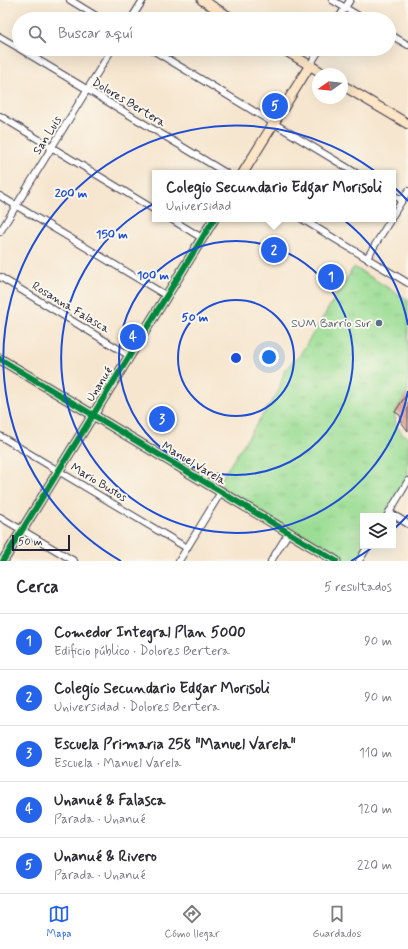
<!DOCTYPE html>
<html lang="es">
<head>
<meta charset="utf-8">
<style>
  body { margin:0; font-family:Mynerve,sans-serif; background:#f2f2f3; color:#2b2b33 }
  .controls { position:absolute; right:12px; bottom:12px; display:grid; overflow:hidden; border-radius:0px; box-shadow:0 4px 16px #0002 }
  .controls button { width:36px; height:36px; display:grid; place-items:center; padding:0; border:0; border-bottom:1px solid #e1e1e2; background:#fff; color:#2b2b33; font:20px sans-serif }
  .compass { position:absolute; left:312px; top:68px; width:36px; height:36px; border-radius:50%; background:#fff; box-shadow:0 4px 16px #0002; rotate:256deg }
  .scale { position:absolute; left:12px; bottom:10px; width:58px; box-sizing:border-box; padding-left:4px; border:2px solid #22223b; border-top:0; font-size:11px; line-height:14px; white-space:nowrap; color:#22223b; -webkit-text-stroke:3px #fbf7ec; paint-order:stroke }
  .you { position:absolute; left:269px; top:357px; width:14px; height:14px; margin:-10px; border:3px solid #fff; border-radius:50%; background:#1a73e8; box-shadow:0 0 0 6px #1a73e833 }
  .badge { display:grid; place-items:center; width:26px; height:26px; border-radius:50%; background:#2563eb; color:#fff; font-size:13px; font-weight:700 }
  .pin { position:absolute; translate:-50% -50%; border:2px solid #fff; box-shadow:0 1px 4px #0006 }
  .popup { position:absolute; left:152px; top:170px; width:244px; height:52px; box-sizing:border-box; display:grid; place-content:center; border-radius:0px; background:#fff; filter:drop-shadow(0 1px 3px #0005); font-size:13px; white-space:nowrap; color:#7c7c81 }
  .popup b { font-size:15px; color:#2b2b33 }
  .popup::after { content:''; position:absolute; left:50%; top:100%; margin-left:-8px; border:8px solid transparent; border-top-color:#fff }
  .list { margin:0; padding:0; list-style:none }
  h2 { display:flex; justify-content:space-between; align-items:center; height:52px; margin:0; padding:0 16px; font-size:17px }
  h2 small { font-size:13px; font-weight:400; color:#7c7c81 }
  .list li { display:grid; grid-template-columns:26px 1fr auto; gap:12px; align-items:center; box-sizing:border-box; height:56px; padding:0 16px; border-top:1px solid #e1e1e2 }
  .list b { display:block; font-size:15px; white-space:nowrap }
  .list p { margin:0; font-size:13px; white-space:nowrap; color:#7c7c81 }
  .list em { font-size:13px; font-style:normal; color:#7c7c81 }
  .icon { flex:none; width:22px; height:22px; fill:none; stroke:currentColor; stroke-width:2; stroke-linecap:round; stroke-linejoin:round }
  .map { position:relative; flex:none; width:408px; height:561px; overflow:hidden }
  .search { position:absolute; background:#fff; box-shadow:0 4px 16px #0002; left:12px; right:12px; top:12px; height:44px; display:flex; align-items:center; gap:10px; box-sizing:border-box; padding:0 14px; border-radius:22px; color:#7c7c81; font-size:15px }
  .sheet { height:332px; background:#fff }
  nav { display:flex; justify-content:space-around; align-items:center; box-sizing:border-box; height:56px; border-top:1px solid #e1e1e2; background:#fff; font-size:11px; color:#7c7c81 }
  nav a { display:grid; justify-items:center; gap:2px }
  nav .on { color:#2563eb }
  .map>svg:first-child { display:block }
  .park { fill:url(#park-tufts); stroke:#5e8068 }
  .building { fill:url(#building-back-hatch) }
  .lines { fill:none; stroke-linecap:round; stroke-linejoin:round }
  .street-casing { stroke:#423f51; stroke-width:8 }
  .secondary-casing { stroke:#423f51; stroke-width:11 }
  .street { stroke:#fff; stroke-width:6 }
  .secondary { stroke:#fde5c5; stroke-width:9 }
  .cycleway-casing { stroke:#fbf7ec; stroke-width:8 }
  .cycleway { stroke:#00873e; stroke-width:6 }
  .ring { fill:none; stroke:#1d4ed8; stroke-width:2 }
  .service-dot { fill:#5c6f8a; stroke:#fbf7ec; stroke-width:1.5 }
  .labels { text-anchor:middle; stroke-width:4; stroke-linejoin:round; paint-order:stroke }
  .street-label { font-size:12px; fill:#22223b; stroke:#fbf7ec }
  .service-label { font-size:12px; fill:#4e5e75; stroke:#fbf7ec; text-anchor:end }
  .centre { fill:#1d4ed8; stroke:#fbf7ec; stroke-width:2 }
  .ring-label { font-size:12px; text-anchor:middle; font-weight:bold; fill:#1d4ed8; stroke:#fbf7ec; stroke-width:4; stroke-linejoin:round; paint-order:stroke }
</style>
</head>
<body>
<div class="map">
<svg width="408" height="561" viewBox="0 0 408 561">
  <defs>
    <pattern id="park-tufts" width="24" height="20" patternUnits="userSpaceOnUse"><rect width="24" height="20" fill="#9bdd94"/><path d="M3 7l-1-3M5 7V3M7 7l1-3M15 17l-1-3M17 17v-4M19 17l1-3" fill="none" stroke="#85bd80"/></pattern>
    <pattern id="building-back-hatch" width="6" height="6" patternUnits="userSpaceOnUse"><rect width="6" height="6" fill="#d79281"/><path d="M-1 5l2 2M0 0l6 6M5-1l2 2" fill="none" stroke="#ae776b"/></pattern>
  </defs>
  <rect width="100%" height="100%" fill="#fbf7ec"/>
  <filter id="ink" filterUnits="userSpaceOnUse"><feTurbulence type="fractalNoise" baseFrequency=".025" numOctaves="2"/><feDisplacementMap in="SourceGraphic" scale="8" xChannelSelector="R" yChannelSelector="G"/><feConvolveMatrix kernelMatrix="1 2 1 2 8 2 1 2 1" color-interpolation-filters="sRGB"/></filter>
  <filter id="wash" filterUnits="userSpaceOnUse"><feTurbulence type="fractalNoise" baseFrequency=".012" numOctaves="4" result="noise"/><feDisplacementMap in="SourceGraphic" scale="16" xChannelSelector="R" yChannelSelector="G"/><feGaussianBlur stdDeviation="0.9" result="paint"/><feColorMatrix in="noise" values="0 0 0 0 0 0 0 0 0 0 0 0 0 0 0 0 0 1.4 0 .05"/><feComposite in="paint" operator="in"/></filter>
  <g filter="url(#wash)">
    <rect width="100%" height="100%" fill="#f6e6cf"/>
    <path class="park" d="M354 267 408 300V391L395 412V416L396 425 402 433 408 437V479L385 516H363V546H367L358 561H342L217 485 279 390 285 369 299 356Z"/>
    <g id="blocks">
      <path class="building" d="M408 392V431L402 423 400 415 395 412Z"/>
    </g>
  </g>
  <g filter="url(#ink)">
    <use href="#blocks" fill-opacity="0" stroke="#423f51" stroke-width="1"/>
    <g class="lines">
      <g class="street-casing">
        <g id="street">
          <path d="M70 0 101 19"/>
          <path d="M332 0 364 19"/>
          <path d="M131 19 143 0"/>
          <path d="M338 19 350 0"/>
          <path d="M389 34 408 45"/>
          <path d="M0 37 19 48"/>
          <path d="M20 49 226 173"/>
          <path d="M151 49 356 173"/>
          <path d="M310 65 320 49"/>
          <path d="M0 116 155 210"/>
          <path d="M393 195 402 200"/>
          <path d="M0 196 167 296"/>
          <path d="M393 215 408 191"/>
          <path d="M171 219 202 238"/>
          <path d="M302 219 408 283"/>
          <path d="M0 232 112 49"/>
          <path d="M367 258 391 219"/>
          <path d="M0 277 130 356"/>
          <path d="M0 436 187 548"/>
          <path d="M389 512 408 524"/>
          <path d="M387 516 408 481"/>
          <path d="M0 517 74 561"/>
          <path d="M179 561 221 492"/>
          <path d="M271 561 289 532"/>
          <path d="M359 561 368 546"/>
        </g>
      </g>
      <g class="secondary-casing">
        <g id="secondary">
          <path d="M202 0 233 19"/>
          <path d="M283 49 324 74"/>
          <path d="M342 85 408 124"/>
          <path d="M243 173 310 65"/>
          <path d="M0 359 336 561"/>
          <path d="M3 561 214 219"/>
        </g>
      </g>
      <use href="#street" class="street"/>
      <use href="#secondary" class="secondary"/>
      <g class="cycleway-casing">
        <g id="cycleway">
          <path d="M0 359 336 561"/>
          <path d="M3 561 214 219"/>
        </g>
      </g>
      <use href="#cycleway" class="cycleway"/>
    </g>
  </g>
  <g class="ring">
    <circle cx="236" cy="358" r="58"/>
    <circle cx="236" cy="358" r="117"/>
    <path d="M408 391A175 175 0 1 1 408 325"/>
    <path d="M408 515A233 233 0 0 1 393 530M373 547A233 233 0 0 1 351 561M121 561A233 233 0 1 1 408 201"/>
  </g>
  <circle class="service-dot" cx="379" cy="323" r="4"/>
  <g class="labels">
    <g class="street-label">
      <text transform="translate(129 102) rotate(31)" y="4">Dolores Bertera</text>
      <text transform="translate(47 135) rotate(-58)" y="4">San Luis</text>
      <text transform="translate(71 307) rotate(31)" y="4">Rosanna Falasca</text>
      <text transform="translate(99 384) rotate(-58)" y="4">Unanué</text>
      <text transform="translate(194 463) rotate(31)" y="4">Manuel Varela</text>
      <text transform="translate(99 482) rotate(31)" y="4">Mario Bustos</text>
    </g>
    <g class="service-label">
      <text x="371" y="327">SUM Barrio Sur</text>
    </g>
  </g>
  <circle cx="236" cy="358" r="6" class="centre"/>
  <g class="ring-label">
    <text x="71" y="197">200 m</text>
    <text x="112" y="238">150 m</text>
    <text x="153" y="279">100 m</text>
    <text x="195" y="321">50 m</text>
  </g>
</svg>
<div class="controls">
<button><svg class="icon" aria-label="layers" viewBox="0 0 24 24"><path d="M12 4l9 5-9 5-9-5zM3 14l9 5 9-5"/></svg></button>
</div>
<svg class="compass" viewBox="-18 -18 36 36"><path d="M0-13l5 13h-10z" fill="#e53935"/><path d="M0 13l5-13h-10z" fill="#7c7c81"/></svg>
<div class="scale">50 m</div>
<div class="you"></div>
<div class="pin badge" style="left:331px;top:277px">1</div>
<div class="pin badge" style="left:274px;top:250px">2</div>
<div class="popup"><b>Colegio Secundario Edgar Morisoli</b>Universidad</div>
<div class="pin badge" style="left:162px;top:419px">3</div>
<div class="pin badge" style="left:133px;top:337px">4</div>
<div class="pin badge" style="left:275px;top:106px">5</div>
<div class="search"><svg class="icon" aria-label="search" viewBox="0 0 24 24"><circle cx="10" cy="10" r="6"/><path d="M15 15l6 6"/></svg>Buscar aquí</div>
</div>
<section class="sheet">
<h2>Cerca<small>5 resultados</small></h2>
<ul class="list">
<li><span class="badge">1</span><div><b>Comedor Integral Plan 5000</b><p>Edificio público · Dolores Bertera</p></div><em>90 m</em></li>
<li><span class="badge">2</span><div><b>Colegio Secundario Edgar Morisoli</b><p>Universidad · Dolores Bertera</p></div><em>90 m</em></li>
<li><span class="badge">3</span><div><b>Escuela Primaria 258 &quot;Manuel Varela&quot;</b><p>Escuela · Manuel Varela</p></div><em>110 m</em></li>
<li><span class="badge">4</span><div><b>Unanué &amp; Falasca</b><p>Parada · Unanué</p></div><em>120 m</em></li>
<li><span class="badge">5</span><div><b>Unanué &amp; Rivero</b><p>Parada · Unanué</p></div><em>220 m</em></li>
</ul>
</section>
<nav>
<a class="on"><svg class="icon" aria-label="map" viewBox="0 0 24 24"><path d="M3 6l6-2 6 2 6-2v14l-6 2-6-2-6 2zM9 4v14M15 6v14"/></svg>Mapa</a>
<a><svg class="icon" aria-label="directions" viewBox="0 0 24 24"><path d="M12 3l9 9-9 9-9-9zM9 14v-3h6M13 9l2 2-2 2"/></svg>Cómo llegar</a>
<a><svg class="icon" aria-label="saved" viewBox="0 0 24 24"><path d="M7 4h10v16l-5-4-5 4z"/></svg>Guardados</a>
</nav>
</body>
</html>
